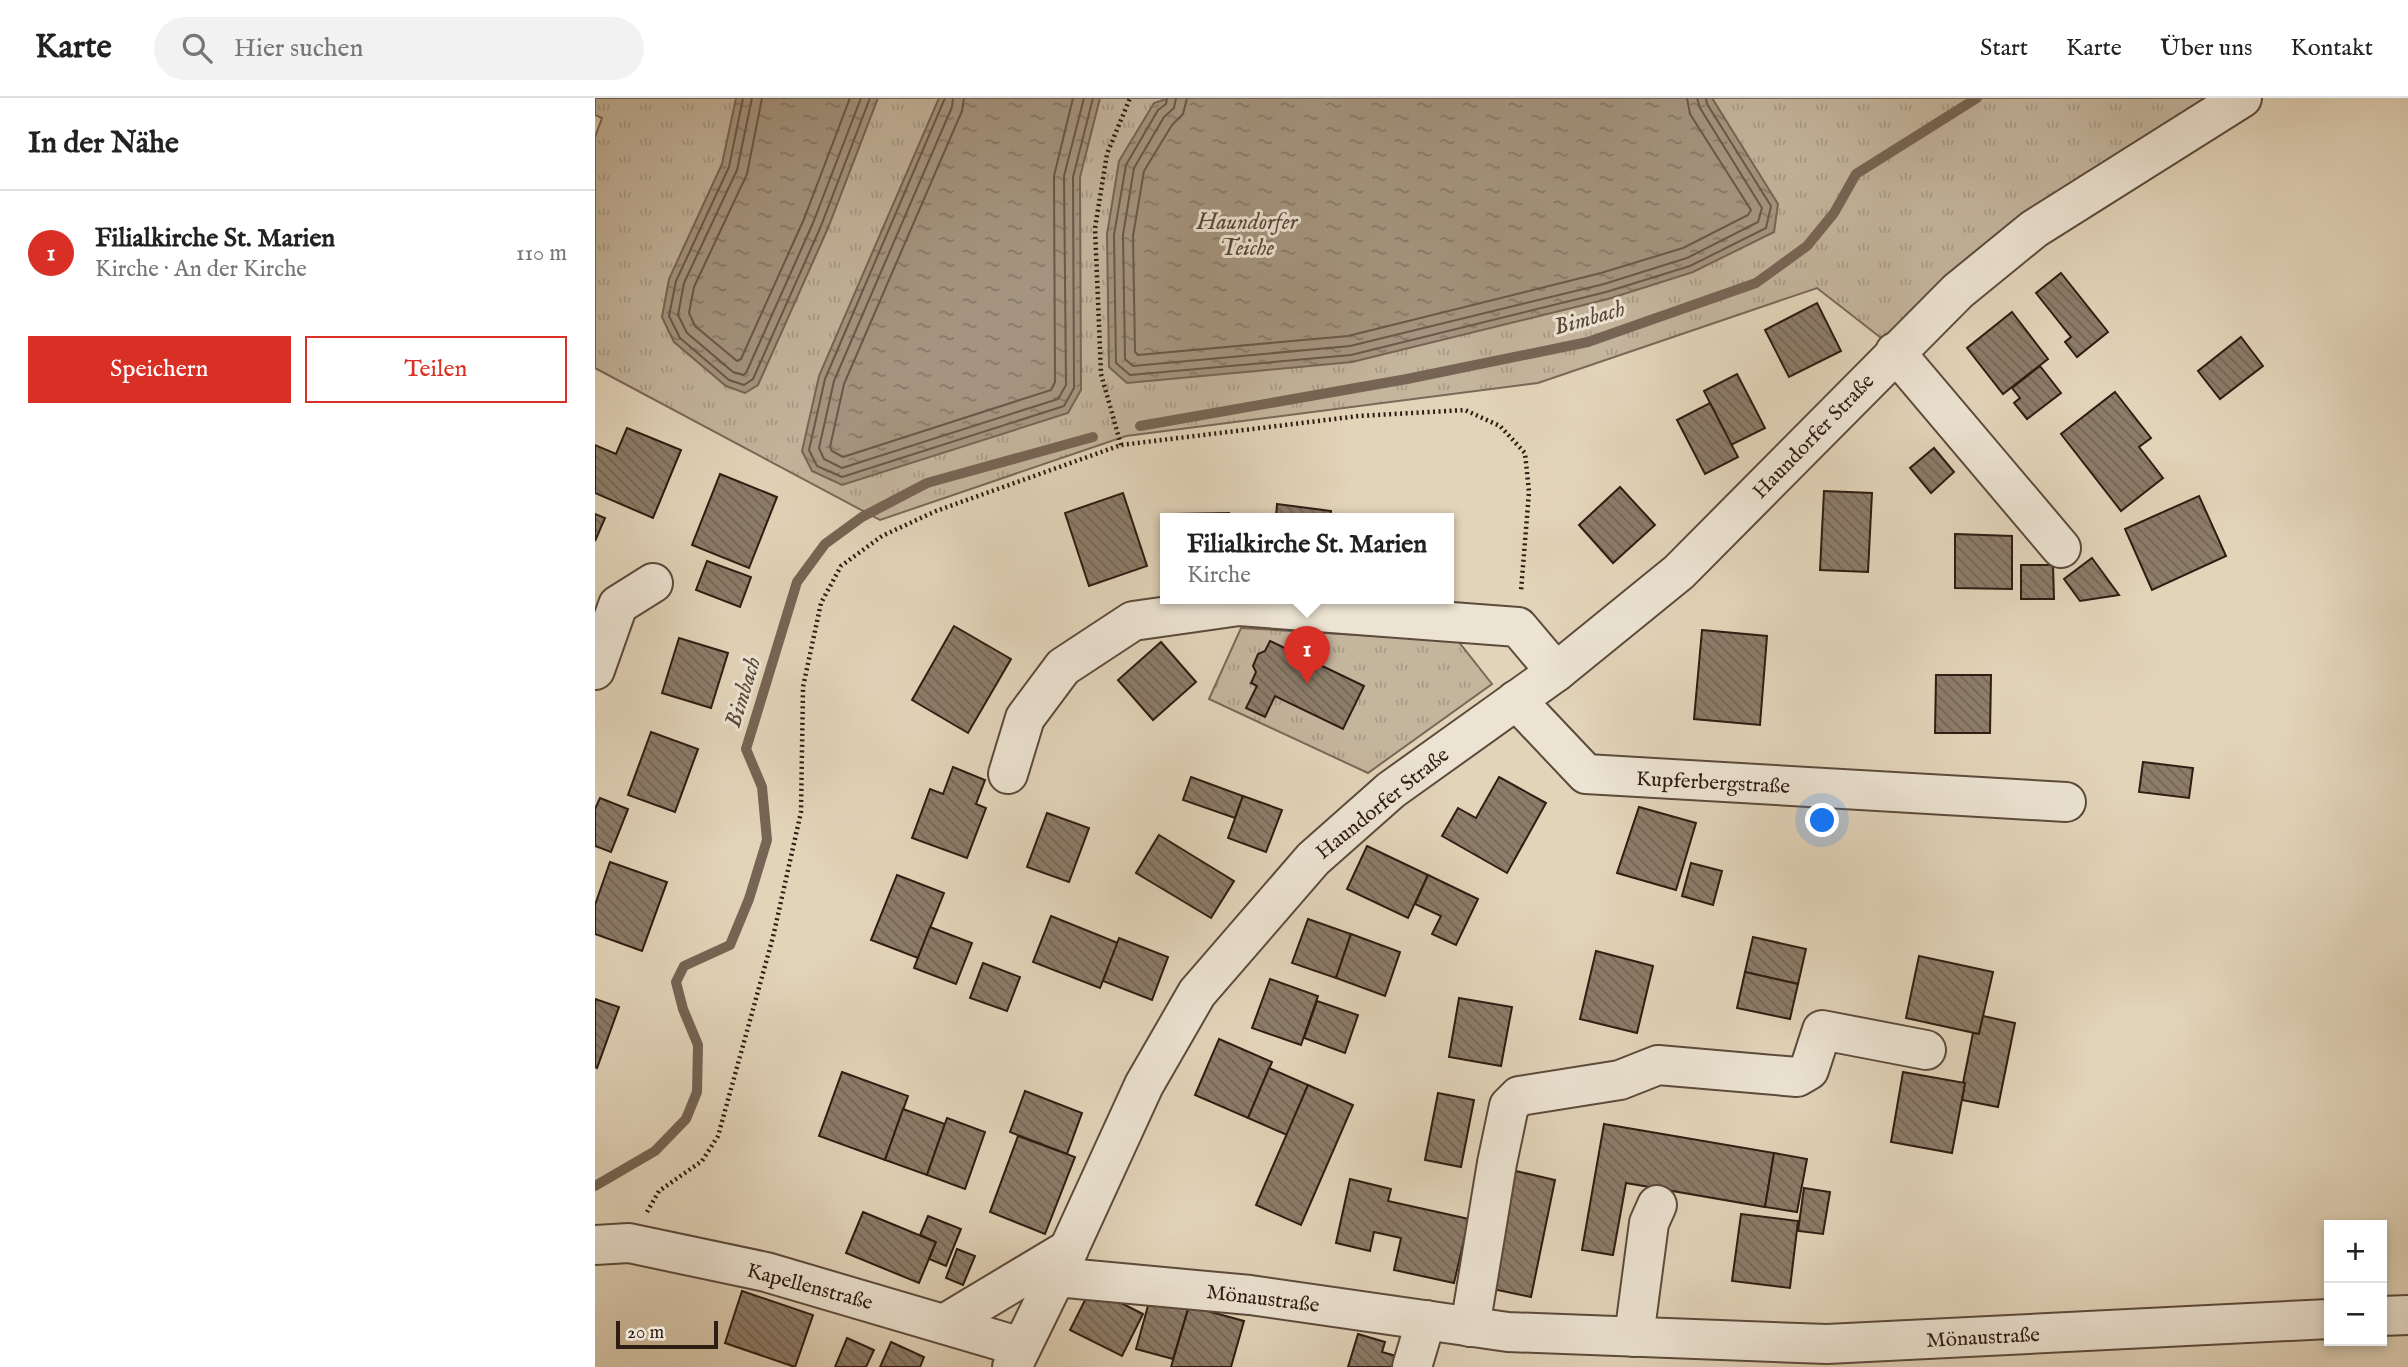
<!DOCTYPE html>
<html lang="de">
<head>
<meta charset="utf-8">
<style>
  body { margin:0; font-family:"IM FELL English",serif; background:#f2f2f2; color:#222 }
  .controls { position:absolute; right:21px; bottom:21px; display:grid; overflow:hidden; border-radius:0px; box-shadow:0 4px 10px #0003 }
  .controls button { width:63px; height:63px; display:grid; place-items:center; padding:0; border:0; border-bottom:2px solid #e0e0e0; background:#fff; color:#222; font:35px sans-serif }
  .scale { position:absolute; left:21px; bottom:18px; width:102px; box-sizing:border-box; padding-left:7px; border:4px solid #2f1c12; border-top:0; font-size:19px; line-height:24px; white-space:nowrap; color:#2f1c12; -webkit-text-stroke:5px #ece3d2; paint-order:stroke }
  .you { position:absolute; left:1228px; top:723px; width:24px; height:24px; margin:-18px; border:5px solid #fff; border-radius:50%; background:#1a73e8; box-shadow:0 0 0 10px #1a73e833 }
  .badge { display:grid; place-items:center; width:46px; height:46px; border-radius:50%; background:#d93025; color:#fff; font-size:23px; font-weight:700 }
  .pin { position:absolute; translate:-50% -58px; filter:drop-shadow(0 2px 4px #0008) }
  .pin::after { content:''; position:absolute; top:37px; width:24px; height:21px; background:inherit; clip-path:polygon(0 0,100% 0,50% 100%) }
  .popup { position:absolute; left:565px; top:415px; width:294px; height:91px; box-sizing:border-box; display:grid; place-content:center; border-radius:0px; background:#fff; filter:drop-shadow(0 2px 5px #0005); font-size:23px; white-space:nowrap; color:#767676 }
  .popup b { font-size:26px; color:#222 }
  .popup::after { content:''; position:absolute; left:50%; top:100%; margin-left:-14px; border:14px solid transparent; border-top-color:#fff }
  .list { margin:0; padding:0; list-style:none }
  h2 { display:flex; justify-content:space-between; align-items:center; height:91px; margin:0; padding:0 28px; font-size:30px }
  h2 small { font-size:23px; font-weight:400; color:#767676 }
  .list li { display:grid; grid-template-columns:46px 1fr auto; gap:21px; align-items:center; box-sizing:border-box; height:126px; padding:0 28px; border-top:2px solid #e0e0e0 }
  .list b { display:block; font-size:26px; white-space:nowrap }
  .list p { margin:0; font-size:23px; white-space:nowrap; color:#767676 }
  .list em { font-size:23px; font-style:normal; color:#767676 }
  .actions { display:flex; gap:14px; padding:21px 28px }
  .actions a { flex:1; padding:16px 0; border:2px solid #d93025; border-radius:0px; text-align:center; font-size:24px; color:#d93025 }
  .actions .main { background:#d93025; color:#fff }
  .icon { flex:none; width:38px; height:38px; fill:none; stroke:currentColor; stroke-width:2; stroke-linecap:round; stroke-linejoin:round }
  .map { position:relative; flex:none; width:1813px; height:1269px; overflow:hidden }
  header { display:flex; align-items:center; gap:42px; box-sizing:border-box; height:98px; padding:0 35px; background:#fff; border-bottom:2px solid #e0e0e0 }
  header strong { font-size:33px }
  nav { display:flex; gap:38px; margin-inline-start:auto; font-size:24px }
  .search { width:490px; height:63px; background:#f2f2f2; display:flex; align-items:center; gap:18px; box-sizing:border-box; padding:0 24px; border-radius:38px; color:#767676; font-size:26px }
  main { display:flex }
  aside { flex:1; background:#fff }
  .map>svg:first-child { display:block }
  .grass { fill:url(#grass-tufts); stroke:#7a6858; stroke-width:2 }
  .water { fill:url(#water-ripples); stroke:#766554; stroke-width:2 }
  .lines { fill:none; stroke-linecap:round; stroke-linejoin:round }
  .shore { stroke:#6a5849; stroke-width:2 }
  .stream { stroke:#766554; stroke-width:10 }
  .building { fill:url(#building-back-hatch); stroke:#2f1c12; stroke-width:2 }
  .minor-casing { stroke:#5c4a3c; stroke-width:42 }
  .path { stroke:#2f1c12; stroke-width:4.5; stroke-dasharray:2 3.5; stroke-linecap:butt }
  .minor { stroke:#ece3d2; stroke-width:38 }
  .labels { text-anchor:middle; stroke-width:6; stroke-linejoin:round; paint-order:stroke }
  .street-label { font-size:21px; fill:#2f1c12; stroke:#ece3d2 }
  .water-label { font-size:23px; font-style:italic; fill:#584638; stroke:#ece3d2 }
</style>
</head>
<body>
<header>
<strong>Karte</strong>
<div class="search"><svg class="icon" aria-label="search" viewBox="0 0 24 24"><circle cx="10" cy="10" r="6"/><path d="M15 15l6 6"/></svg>Hier suchen</div>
<nav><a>Start</a><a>Karte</a><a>Über uns</a><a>Kontakt</a></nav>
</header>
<main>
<aside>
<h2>In der Nähe<small></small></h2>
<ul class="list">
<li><span class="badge">1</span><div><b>Filialkirche St. Marien</b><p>Kirche · An der Kirche</p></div><em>110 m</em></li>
</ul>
<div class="actions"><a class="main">Speichern</a><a>Teilen</a></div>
</aside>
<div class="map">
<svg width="1813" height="1269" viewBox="0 0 1813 1269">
  <defs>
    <pattern id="grass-tufts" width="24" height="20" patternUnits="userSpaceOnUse" patternTransform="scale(1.75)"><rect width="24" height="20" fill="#c4b59d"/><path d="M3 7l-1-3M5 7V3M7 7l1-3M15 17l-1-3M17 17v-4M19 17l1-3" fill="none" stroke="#a99b86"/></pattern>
    <pattern id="water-ripples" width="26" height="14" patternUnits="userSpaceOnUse" patternTransform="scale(1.75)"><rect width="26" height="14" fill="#a59580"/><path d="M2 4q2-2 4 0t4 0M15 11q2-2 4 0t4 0" fill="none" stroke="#877967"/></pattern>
    <pattern id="building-back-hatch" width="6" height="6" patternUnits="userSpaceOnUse" patternTransform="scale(1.75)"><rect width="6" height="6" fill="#8c7c69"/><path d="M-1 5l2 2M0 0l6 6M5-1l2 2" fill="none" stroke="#736555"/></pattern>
  </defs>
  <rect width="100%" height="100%" fill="#e2d4b9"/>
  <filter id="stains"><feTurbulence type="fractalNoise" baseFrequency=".00286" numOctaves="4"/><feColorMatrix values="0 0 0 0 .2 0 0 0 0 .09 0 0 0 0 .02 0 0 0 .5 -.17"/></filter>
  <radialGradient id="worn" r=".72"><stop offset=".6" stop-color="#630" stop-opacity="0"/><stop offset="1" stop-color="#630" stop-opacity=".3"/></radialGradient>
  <g class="grass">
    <path d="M0 0H1618L1290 243 1222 190 943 285 531 338 285 422 0 270V39L7 20 0 17Z"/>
    <path d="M646 530 863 543 897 586 773 675 614 601Z"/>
  </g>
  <g class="water">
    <path d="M141 0H283L233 130 163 287 150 295 131 288 79 244 67 219 74 181 127 66Z"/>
    <path d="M344 0H505L485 79 486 292 473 315 247 387 217 373 207 353 224 278Z"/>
    <path d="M574 0H1117L1183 106 1179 134 1098 174 1013 201 757 264 532 285 514 269 512 136 524 63 559 5Z"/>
  </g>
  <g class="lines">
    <g class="shore">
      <path d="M148 0 134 69 81 183 74 218 85 240 134 282 149 287 158 281 226 128 275 0"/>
      <path d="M157 0 142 72 89 185 83 217 92 235 138 274 148 277 151 275 218 125 266 0"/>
      <path d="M167 0 152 76 99 189 94 215 100 228 142 263 146 261 209 121 255 0"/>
      <path d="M350 0 230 281 214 352 222 368 247 379 469 308 479 290 478 79 498 0"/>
      <path d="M358 0 357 9 239 283 224 350 229 361 247 370 463 301 471 287 469 78 489 0"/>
      <path d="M369 0 367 13 249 286 235 349 237 353 248 359 456 292 460 284 459 78 478 0"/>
      <path d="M572 0 571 6 563 12 531 67 519 137 521 265 535 277 756 257 1011 194 1095 168 1171 130 1176 108 1112 6 1111 0"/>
      <path d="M581 0 579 10 569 19 539 70 528 137 530 261 538 268 755 248 1009 186 1092 160 1163 124 1167 110 1105 10 1102 0"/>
      <path d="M592 0 588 16 577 27 549 73 538 138 540 254 543 257 753 238 1006 175 1088 150 1153 117 1156 112 1095 16 1092 0"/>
    </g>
    <g class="stream">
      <path d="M545 328 812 281 993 244 1161 185 1212 148 1239 115 1261 76 1382 0"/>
      <path d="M0 1088 60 1053 91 1021 102 994 103 947 88 911 81 884 89 868 135 847 154 801 172 742 167 689 151 651 202 484 230 446 267 419 332 385 498 339"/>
    </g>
  </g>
  <g class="building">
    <path d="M1466 175 1513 234 1482 259 1470 244 1476 239 1441 195Z"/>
    <path d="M1222 205 1246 253 1194 279 1170 232Z"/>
    <path d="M1417 214 1453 261 1408 296 1372 250Z"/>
    <path d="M1646 239 1668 268 1625 301 1603 273Z"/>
    <path d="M1445 268 1466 295 1432 321 1419 305 1425 300 1417 290Z"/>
    <path d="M1142 276 1170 330 1136 347 1109 293Z"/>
    <path d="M1520 294 1556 340 1544 349 1568 380 1526 413 1466 336Z"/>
    <path d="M1115 305 1143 359 1110 376 1082 322Z"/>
    <path d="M32 330 86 352 58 420 0 395V347L21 356Z"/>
    <path d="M1339 350 1359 374 1336 395 1315 370Z"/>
    <path d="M125 376 182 399 154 470 97 447Z"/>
    <path d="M1025 389 1060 427 1018 465 984 427Z"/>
    <path d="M1229 393 1277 395 1273 474 1225 472Z"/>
    <path d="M528 395 552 468 494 488 470 415Z"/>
    <path d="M1604 398 1631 458 1557 492 1530 431Z"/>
    <path d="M682 406 736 413 735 420H681Z"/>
    <path d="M634 415V420H577V416Z"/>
    <path d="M0 416 10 420 0 443Z"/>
    <path d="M1360 436 1417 438V491L1360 490Z"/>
    <path d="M1497 460 1524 497 1485 503 1469 481Z"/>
    <path d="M112 463 156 479 145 509 101 492Z"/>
    <path d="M1426 467H1458L1459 501H1426Z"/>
    <path d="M359 528 416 561 373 635 317 602Z"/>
    <path d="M1107 532 1172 538 1165 627 1099 621Z"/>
    <path d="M84 540 133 555 116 610 67 595Z"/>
    <path d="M675 543 769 588 748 631 680 598 670 619 651 610 662 588 656 585 661 574 658 568 663 556 670 553Z"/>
    <path d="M566 544 601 584 558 622 523 582Z"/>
    <path d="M1341 577H1396L1395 635H1340Z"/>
    <path d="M56 634 103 651 80 714 33 697Z"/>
    <path d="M1548 664 1598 670 1594 700 1544 694Z"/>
    <path d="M358 669 390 682 381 706 391 710 372 760 317 740 335 691 348 696Z"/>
    <path d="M596 679 648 698 640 720 588 702Z"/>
    <path d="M904 679 951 705 912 775 847 738 863 710 881 720Z"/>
    <path d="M648 698 687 712 671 754 633 740Z"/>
    <path d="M5 700 33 711 16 754 0 748V711Z"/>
    <path d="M1044 709 1101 725 1081 792 1022 775Z"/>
    <path d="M452 715 494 730 474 784 432 769Z"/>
    <path d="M564 737 639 783 616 820 541 775Z"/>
    <path d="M772 748 833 777 813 820 752 791Z"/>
    <path d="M15 764 72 784 47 853 0 836V807Z"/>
    <path d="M1096 765 1127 773 1118 807 1087 798Z"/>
    <path d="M302 777 349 795 323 860 276 842Z"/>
    <path d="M833 777 883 801 861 847 837 836 846 818 820 806Z"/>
    <path d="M456 818 523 845 505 890 438 864Z"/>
    <path d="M713 821 756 836 741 880 697 865Z"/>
    <path d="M335 829 377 845 361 886 319 870Z"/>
    <path d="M756 836 805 854 790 898 741 880Z"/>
    <path d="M1158 839 1211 851 1203 886 1150 874Z"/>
    <path d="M524 840 573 859 557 902 508 883Z"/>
    <path d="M1001 853 1058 868 1042 935 985 921Z"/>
    <path d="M1324 858 1398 874 1384 936 1311 920Z"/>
    <path d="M388 865 425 879 412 913 375 900Z"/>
    <path d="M1150 874 1203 886 1195 921 1142 910Z"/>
    <path d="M675 881 723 898 706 947 657 930Z"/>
    <path d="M864 900 917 909 906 968 854 959Z"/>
    <path d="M0 901 24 909 2 970 0 969Z"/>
    <path d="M722 903 763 917 750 955 709 940Z"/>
    <path d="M1388 918 1420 925 1403 1009 1367 1002 1370 985H1368L1378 935 1384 936Z"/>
    <path d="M624 941 677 964 653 1020 600 997Z"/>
    <path d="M674 970 713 987 692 1037 653 1020Z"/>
    <path d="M247 974 313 998 290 1062 224 1038Z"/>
    <path d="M1308 974 1370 985 1357 1055 1296 1044Z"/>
    <path d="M713 987 758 1007 706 1127 661 1107Z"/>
    <path d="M430 993 487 1015 472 1056 415 1034Z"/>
    <path d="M843 995 879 1002 866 1069 830 1062Z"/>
    <path d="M308 1011 350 1026 332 1077 290 1062Z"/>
    <path d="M352 1020 390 1034 370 1091 332 1077Z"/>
    <path d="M1009 1026 1179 1055 1170 1109 1031 1085 1018 1157 987 1152Z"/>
    <path d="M423 1038 480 1059 450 1136 395 1114Z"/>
    <path d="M1179 1055 1212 1061 1202 1114 1170 1109Z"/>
    <path d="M912 1071 960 1082 936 1199 888 1189Z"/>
    <path d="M755 1081 796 1091 793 1103 874 1121 859 1185 799 1172 806 1140 779 1134 775 1153 741 1145Z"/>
    <path d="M1209 1090 1235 1094 1228 1136 1203 1133Z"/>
    <path d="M268 1114 341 1144 324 1185 251 1155Z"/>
    <path d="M1146 1116 1203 1123 1195 1190 1137 1183Z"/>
    <path d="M333 1118 366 1131 351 1168 334 1161 341 1144 325 1137Z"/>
    <path d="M362 1151 380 1158 368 1187 351 1180Z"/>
    <path d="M496 1190 548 1216 527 1258 475 1232Z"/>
    <path d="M147 1193 218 1217 200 1269 130 1245Z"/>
    <path d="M556 1197 594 1208 578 1261 541 1251Z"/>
    <path d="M594 1208 649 1223 636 1269H576Z"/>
    <path d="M763 1236 790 1244 787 1254 801 1258 798 1269H753Z"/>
    <path d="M252 1240 279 1252 271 1269H240Z"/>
    <path d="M296 1244 329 1259 325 1269H285Z"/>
  </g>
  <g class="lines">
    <g class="minor-casing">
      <g id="minor">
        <path d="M1300 254 1466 450"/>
        <path d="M0 572 23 507 58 485"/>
        <path d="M921 602 991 676 1471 704"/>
        <path d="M413 676 430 620 468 569 538 523 644 508 923 529 961 574"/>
        <path d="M0 1147 34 1145 171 1174 426 1249"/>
        <path d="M461 1179 655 1197 913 1234 1232 1246 1734 1221"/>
        <path d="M1787 1218 1813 1217"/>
        <path d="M349 1226 474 1151"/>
        <path d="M875 1229 902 1065 914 1008 924 998 1025 982 1063 967 1202 979 1214 972 1227 932 1331 952"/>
        <path d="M1039 1239 1054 1125 1062 1107"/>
        <path d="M417 1269 461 1179 549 987 602 895 718 761 796 692 961 574 1084 474 1363 193 1439 131 1647 0"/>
        <path d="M817 1269 831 1222"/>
      </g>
    </g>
    <g class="path">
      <path d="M526 347 506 276 500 130 512 56 535 0"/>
      <path d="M52 1114 64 1093 107 1063 123 1038 178 839 206 714 208 589 226 505 246 468 287 438 341 413 526 347 764 318 870 312 905 328 930 355 934 394 926 493"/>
    </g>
    <use href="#minor" class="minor"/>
  </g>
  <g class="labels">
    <g class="street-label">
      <text transform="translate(1218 338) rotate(-46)" y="7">Haundorfer Straße</text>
      <text transform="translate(1118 684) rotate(3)" y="7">Kupferbergstraße</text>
      <text transform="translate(787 705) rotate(-39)" y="7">Haundorfer Straße</text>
      <text transform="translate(215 1188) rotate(15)" y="7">Kapellenstraße</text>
      <text transform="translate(668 1200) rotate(7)" y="7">Mönaustraße</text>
      <text transform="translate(1388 1239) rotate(-3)" y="7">Mönaustraße</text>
    </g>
    <g class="water-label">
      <text x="652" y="131">Haundorfer<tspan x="652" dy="26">Teiche</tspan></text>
      <text transform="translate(994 219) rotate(-16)" y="8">Bimbach</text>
      <text transform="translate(147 594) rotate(-73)" y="8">Bimbach</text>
    </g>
  </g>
  <rect width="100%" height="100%" filter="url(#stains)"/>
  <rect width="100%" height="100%" fill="url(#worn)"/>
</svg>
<div class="controls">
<button>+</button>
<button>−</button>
</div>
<div class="scale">20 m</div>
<div class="you"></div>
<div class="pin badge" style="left:712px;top:586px">1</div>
<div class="popup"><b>Filialkirche St. Marien</b>Kirche</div>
</div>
</main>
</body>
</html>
